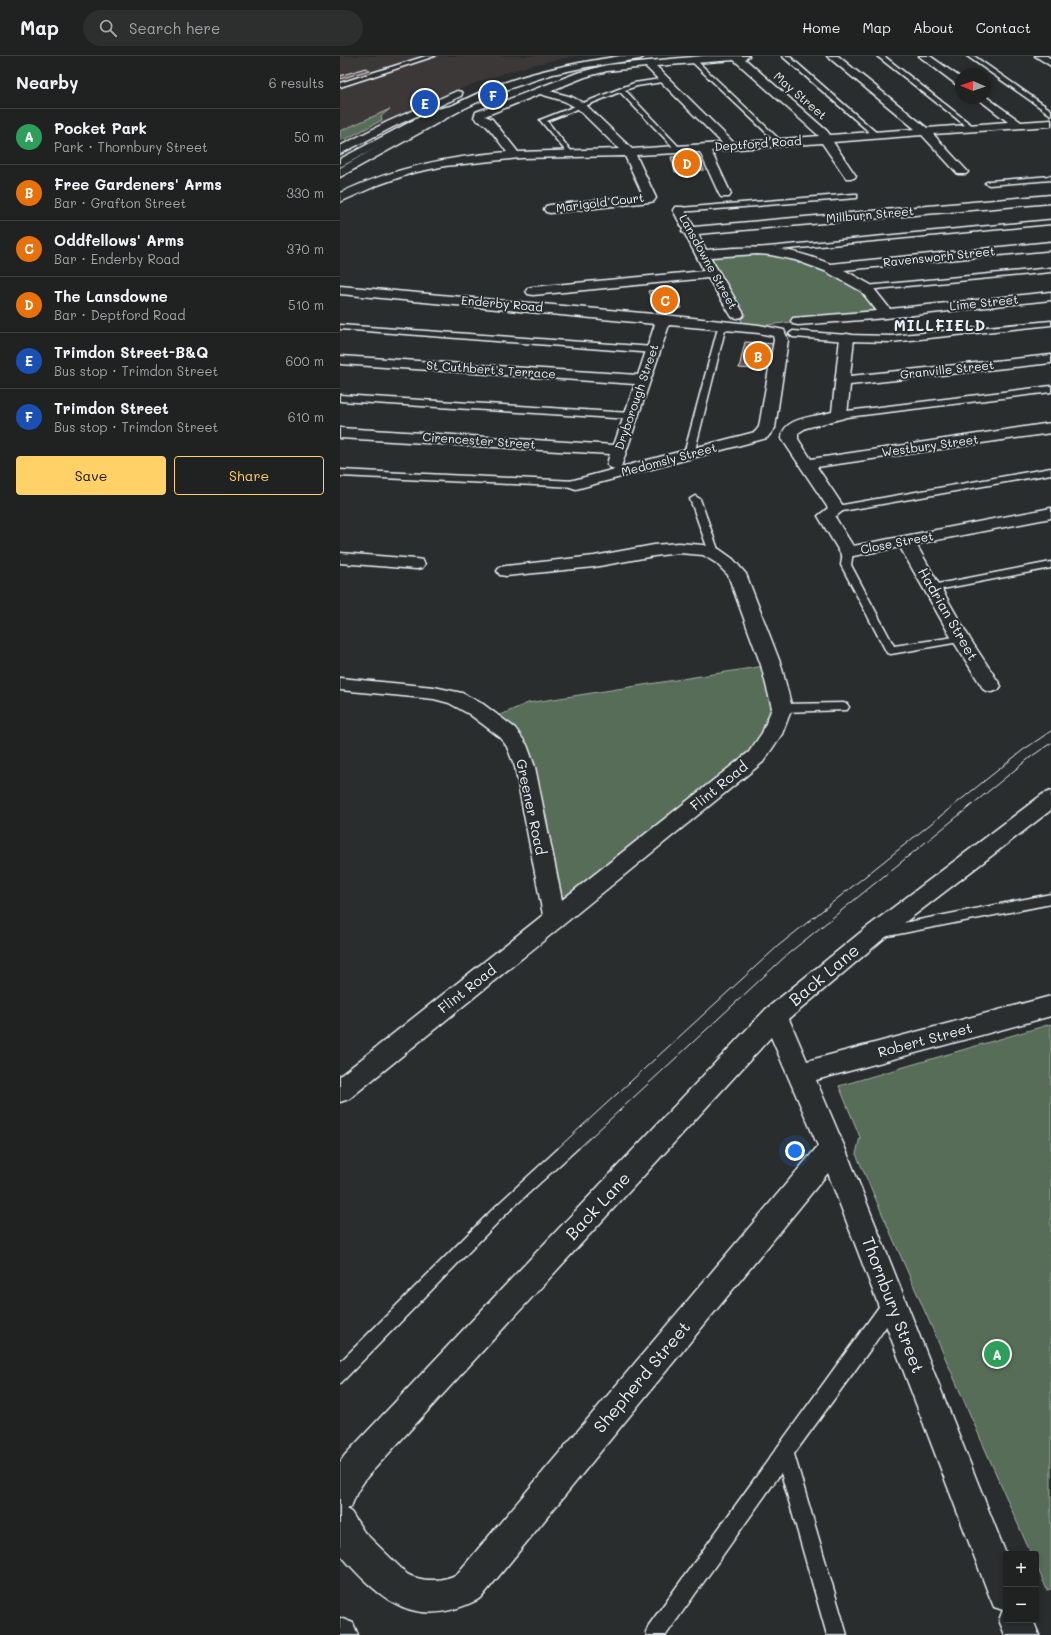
<!DOCTYPE html>
<html lang="en">
<head>
<meta charset="utf-8">
<style>
  body { margin:0; font-family:Mali,sans-serif; background:#2d2f2f; color:#f1f3f6 }
  .controls { position:absolute; right:12px; bottom:12px; display:grid; overflow:hidden; border-radius:4px; box-shadow:0 2px 6px #0003 }
  .controls button { width:36px; height:36px; display:grid; place-items:center; padding:0; border:0; border-bottom:1px solid #3d3f40; background:#202222; color:#f1f3f6; font:20px sans-serif }
  .compass { position:absolute; left:615px; top:12px; width:36px; height:36px; border-radius:50%; background:#202222; box-shadow:0 2px 6px #0003; rotate:272deg }
  .you { position:absolute; left:455px; top:1095px; width:14px; height:14px; margin:-10px; border:3px solid #fff; border-radius:50%; background:#1a73e8; box-shadow:0 0 0 6px #1a73e833 }
  .badge { display:grid; place-items:center; width:26px; height:26px; border-radius:50%; background:#ffd166; color:#fff; font-size:13px; font-weight:700 }
  .pin { position:absolute; translate:-50% -50%; border:2px solid #fff; box-shadow:0 1px 4px #0006 }
  .list { margin:0; padding:0; list-style:none }
  h2 { display:flex; justify-content:space-between; align-items:center; height:52px; margin:0; padding:0 16px; font-size:17px }
  h2 small { font-size:13px; font-weight:400; color:#a2a4a5 }
  .list li { display:grid; grid-template-columns:26px 1fr auto; gap:12px; align-items:center; box-sizing:border-box; height:56px; padding:0 16px; border-top:1px solid #3d3f40 }
  .list b { display:block; font-size:15px; white-space:nowrap }
  .list p { margin:0; font-size:13px; white-space:nowrap; color:#a2a4a5 }
  .list em { font-size:13px; font-style:normal; color:#a2a4a5 }
  .actions { display:flex; gap:8px; padding:12px 16px }
  .actions a { flex:1; padding:9px 0; border:1px solid #ffd166; border-radius:4px; text-align:center; font-size:14px; color:#ffd166 }
  .actions .main { background:#ffd166; color:#111 }
  .icon { flex:none; width:22px; height:22px; fill:none; stroke:currentColor; stroke-width:2; stroke-linecap:round; stroke-linejoin:round }
  .map { position:relative; flex:none; width:711px; height:1579px; overflow:hidden }
  header { display:flex; align-items:center; gap:24px; box-sizing:border-box; height:56px; padding:0 20px; background:#202222; border-bottom:1px solid #3d3f40 }
  header strong { font-size:19px }
  nav { display:flex; gap:22px; margin-inline-start:auto; font-size:14px }
  .search { width:280px; height:36px; background:#2d2f2f; display:flex; align-items:center; gap:10px; box-sizing:border-box; padding:0 14px; border-radius:22px; color:#a2a4a5; font-size:15px }
  main { display:flex }
  aside { flex:1; background:#202222 }
  .map>svg:first-child { display:block }
  .built { fill:#3d3939 }
  .green { fill:#586d59; stroke:#a0afa8 }
  .building { fill:#685654; stroke:#e8f1f8 }
  .lines { fill:none; stroke-linecap:round; stroke-linejoin:round }
  .service-casing { stroke:#e8f1f8; stroke-width:3 }
  .minor-casing { stroke:#e8f1f8; stroke-width:3 }
  .tertiary-casing { stroke:#e8f1f8; stroke-width:3 }
  .trunk-casing { stroke:#e8f1f8; stroke-width:3 }
  .service { fill:#2a2d2e; fill-rule:evenodd }
  .minor { fill:#2a2d2e; fill-rule:evenodd }
  .tertiary { fill:#2a2d2e; fill-rule:evenodd }
  .trunk { fill:#2a2d2e; fill-rule:evenodd }
  .tram-far1 { stroke:#e8f1f8; stroke-width:1 }
  .tram { stroke:#e8f1f8; stroke-width:1.5 }
  .labels { text-anchor:middle; stroke-width:4; stroke-linejoin:round; paint-order:stroke }
  .far-street-label { font-size:12px; fill:#e8f1f8; stroke:#2a2d2e }
  .street-label { font-size:14px; fill:#e8f1f8; stroke:#2a2d2e }
  .far-district-label { font-size:15px; font-weight:bold; letter-spacing:1px; fill:#e8f1f8; stroke:#2a2d2e }
  .near-street-label { font-size:17px; fill:#e8f1f8; stroke:#2a2d2e }
</style>
</head>
<body>
<header>
<strong>Map</strong>
<div class="search"><svg class="icon" aria-label="search" viewBox="0 0 24 24"><circle cx="10" cy="10" r="6"/><path d="M15 15l6 6"/></svg>Search here</div>
<nav><a>Home</a><a>Map</a><a>About</a><a>Contact</a></nav>
</header>
<main>
<aside>
<h2>Nearby<small>6 results</small></h2>
<ul class="list">
<li><span class="badge" style="background:#2e9e5b">A</span><div><b>Pocket Park</b><p>Park · Thornbury Street</p></div><em>50 m</em></li>
<li><span class="badge" style="background:#e8710a">B</span><div><b>Free Gardeners' Arms</b><p>Bar · Grafton Street</p></div><em>330 m</em></li>
<li><span class="badge" style="background:#e8710a">C</span><div><b>Oddfellows' Arms</b><p>Bar · Enderby Road</p></div><em>370 m</em></li>
<li><span class="badge" style="background:#e8710a">D</span><div><b>The Lansdowne</b><p>Bar · Deptford Road</p></div><em>510 m</em></li>
<li><span class="badge" style="background:#1a4fb4">E</span><div><b>Trimdon Street-B&amp;Q</b><p>Bus stop · Trimdon Street</p></div><em>600 m</em></li>
<li><span class="badge" style="background:#1a4fb4">F</span><div><b>Trimdon Street</b><p>Bus stop · Trimdon Street</p></div><em>610 m</em></li>
</ul>
<div class="actions"><a class="main">Save</a><a>Share</a></div>
</aside>
<div class="map">
<svg width="711" height="1579" viewBox="0 0 711 1579">
  <rect width="100%" height="100%" fill="#2a2d2e"/>
  <filter id="ink" filterUnits="userSpaceOnUse"><feTurbulence type="fractalNoise" baseFrequency=".025" numOctaves="2"/><feDisplacementMap in="SourceGraphic" scale="8" xChannelSelector="R" yChannelSelector="G"/><feConvolveMatrix kernelMatrix="1 2 1 2 8 2 1 2 1" color-interpolation-filters="sRGB"/></filter>
  <g filter="url(#ink)">
    <path class="built" d="M0 0H234L191 9 140 25 94 44 10 85 0 88Z"/>
    <g class="green">
      <path d="M50 53 41 60 42 64 6 83 0 84V75Z"/>
      <path d="M417 194 446 198 513 225 546 258 458 265 406 272 361 198Z"/>
      <path d="M431 609 434 626 432 678 215 863 185 711 151 663 188 647Z"/>
      <path d="M711 968V1533L707 1534 696 1508V1498H691L516 1098 520 1081 499 1030Z"/>
    </g>
    <g class="building">
      <path d="M25 12 30 14 0 23V20Z"/>
      <path d="M359 100 364 114 335 116 331 101Z"/>
      <path d="M332 232 342 252 316 255 308 235Z"/>
      <path d="M405 286 436 288 432 314 399 312Z"/>
    </g>
    <g class="lines">
      <g class="service-casing">
        <g id="service">
          <path d="M86 0H95L0 31V27Z"/>
          <path d="M442 0H449L539 79V81H535Z"/>
          <path d="M537 0H544L634 71V73H630Z"/>
          <path d="M627 0H634L711 54V59Z"/>
          <path d="M351 3H355L441 85V87H437L351 5Z"/>
          <path d="M327 22 329 23V25L297 30 285 34 340 92V94H336L280 36 207 65 232 96V98H228L200 64 294 27Z"/>
          <path d="M711 120V124L649 129 645 127 649 125Z"/>
          <path d="M514 138H517V142L339 156 335 154 339 152Z"/>
          <path d="M711 164V168L417 196 413 194 417 192Z"/>
          <path d="M711 212V216L526 234 522 232 526 230Z"/>
          <path d="M711 265V269L551 286 507 285 453 281 449 278 453 275 507 279 551 280Z"/>
          <path d="M379 268H382L386 270 354 398 349 401 344 398Z"/>
          <path d="M0 269 314 291 318 294 314 297 0 273Z"/>
          <path d="M711 330V336L499 362 494 359 499 356Z"/>
          <path d="M0 339 290 357 295 360 290 363 0 345Z"/>
          <path d="M711 412V418L497 456 492 453 497 450Z"/>
          <path d="M0 414 236 425 241 428 236 431 0 420Z"/>
          <path d="M355 440 360 443 380 499 379 501 375 502 370 499 350 443Z"/>
          <path d="M508 493 513 496 511 509 554 590 621 580 625 581 627 583 625 585 551 598 547 597 501 509 503 496Z"/>
          <path d="M711 506V512L592 535 587 532 592 529Z"/>
          <path d="M503 647 507 648 509 651 507 654 442 656 438 655 436 652 438 649 442 648Z"/>
          <path d="M711 838V848L538 882 533 881 531 877 533 873 538 872Z"/>
          <path d="M552 1239 558 1241 561 1247 558 1253 532 1291 454 1398 507 1579H487L441 1417 326 1579H307L306 1576 309 1569 546 1241Z"/>
        </g>
      </g>
      <g class="minor-casing">
        <g id="minor">
          <path d="M363 0H409L405 3 487 75 490 79 575 73 487 0H498L587 72 668 66 637 42H645V40L681 66 711 64V70L593 78 628 116 626 118H618L582 79 493 86 516 120 514 122H506L482 87 371 95 391 138 389 141H381L379 138 360 96 296 99 316 142 314 145 310 146 210 157 206 156 204 153 206 150 210 149 303 139 285 100 180 102 105 110 72 117 38 129 0 146V137C56 111 106 101 167 96 163 91 149 71 144 68 140 65 137 66 134 61L136 56 237 17 267 9ZM394 4 478 79 479 80 394 87 316 10ZM306 11 382 87 292 93 245 48 232 41 210 35 245 21 267 15ZM200 38 224 45 237 52 279 93 178 96 152 63 145 60Z"/>
          <path d="M579 0H590L621 22V30L617 29Z"/>
          <path d="M711 139V147L358 178 366 194C416 190 442 188 490 208L711 186V194L504 214 531 229 550 253 711 236V244L546 262 458 269 453 268 451 265 453 262 537 255 521 235 485 215 455 204 431 199 417 198 370 201 404 258 402 261 397 262 392 261 368 222 193 239 188 238 186 235 188 232 193 231 364 215 345 178 342 175 343 173 333 154 335 151H343L354 171Z"/>
          <path d="M0 230 324 259 419 269 444 274 448 284 435 372 427 382 236 433 230 431 228 428 230 425 275 413 269 411 267 408 270 398 0 382V372L274 389 295 328 0 308V300L298 319 315 268 0 238ZM329 269 419 277 433 280 434 284 419 371 415 376 281 411Z"/>
          <path d="M507 278 512 279 514 282 510 320 711 299V307L510 329 507 359 504 362 466 372 458 377V383L471 403 711 367V377L477 411 505 453 495 461 513 490 711 452V462L576 488 630 583 661 630 658 634 651 636 644 634 612 583 560 491 508 501 502 500 478 460 488 452 442 383C441 361 476 361 492 356L500 282 502 279Z"/>
          <path d="M339 487 363 489 379 493 393 503 406 518 441 609 452 652 442 678 423 706 9 1043 0 1046V1020L203 859 175 711 167 691 161 682 129 658 109 647 94 643 0 634V622L94 631 122 637 143 648 175 672 187 689 195 711 222 844 409 696 422 677 432 652 421 609 388 519 376 507 363 499 339 497 314 500 254 511 166 520 160 519 157 515 160 511 166 510 254 500 314 489Z"/>
          <path d="M0 497 76 503 82 504 85 508 82 512 76 513 0 507Z"/>
          <path d="M711 735V754L542 884 449 963 467 1005 711 940V960L476 1024 505 1092 666 1498V1564H693L699 1579H665L659 1564 663 1554 654 1551 649 1539 488 1117 141 1542C78 1576 41 1546 0 1498V1406L5 1399 426 953 526 872 703 738ZM431 981 478 1090 117 1518C103 1526 81 1526 67 1518L24 1476 11 1456 6 1453 11 1451 17 1436 27 1421Z"/>
          <path d="M0 1562 13 1567 18 1579H0Z"/>
        </g>
      </g>
      <g class="tertiary-casing">
        <g id="tertiary">
          <path d="M695 0H707L711 3V10Z"/>
          <path d="M119 48 123 49 124 51 123 53 101 58 0 111V103L93 54Z"/>
        </g>
      </g>
      <g class="trunk-casing">
        <g id="trunk">
          <path d="M280 0H305L300 3 247 11 213 18 159 36 123 53 0 121V112C49 85 98 54 150 32 192 15 236 7 280 0Z"/>
          <path d="M117 35 121 36 122 38 121 40 55 70 0 98V90L47 66Z"/>
        </g>
      </g>
      <use href="#service" class="service"/>
      <use href="#minor" class="minor"/>
      <use href="#tertiary" class="tertiary"/>
      <use href="#trunk" class="trunk"/>
      <g class="tram-far1">
        <path d="M217 1093 438 890 683 694 711 675"/>
        <path d="M238 1093 449 897 692 700 711 687"/>
      </g>
      <g class="tram">
        <path d="M0 1305 156 1149 218 1092"/>
        <path d="M0 1329 167 1158 239 1092"/>
      </g>
    </g>
  </g>
  <g class="labels">
    <g class="far-street-label">
      <text transform="translate(460 40) rotate(41)" y="4">May Street</text>
      <text transform="translate(418 88) rotate(-4)" y="4">Deptford Road</text>
      <text transform="translate(260 147) rotate(-7)" y="4">Marigold Court</text>
      <text transform="translate(530 159) rotate(-5)" y="4">Millburn Street</text>
      <text transform="translate(599 201) rotate(-6)" y="4">Ravensworh Street</text>
      <text transform="translate(368 206) rotate(61)" y="4">Lansdowne Street</text>
      <text transform="translate(644 247) rotate(-6)" y="4">Lime Street</text>
      <text transform="translate(162 248) rotate(5)" y="4">Enderby Road</text>
      <text transform="translate(151 314) rotate(4)" y="4">St Cuthbert's Terrace</text>
      <text transform="translate(607 314) rotate(-6)" y="4">Granville Street</text>
      <text transform="translate(297 341) rotate(-71)" y="4">Dryborough Street</text>
      <text transform="translate(139 385) rotate(4)" y="4">Cirencester Street</text>
      <text transform="translate(590 390) rotate(-8)" y="4">Westbury Street</text>
      <text transform="translate(329 404) rotate(-15)" y="4">Medomsly Street</text>
      <text transform="translate(557 487) rotate(-11)" y="4">Close Street</text>
    </g>
    <g class="street-label">
      <text transform="translate(608 558) rotate(60)" y="5">Hadrian Street</text>
      <text transform="translate(379 730) rotate(-39)" y="5">Flint Road</text>
      <text transform="translate(191 751) rotate(78)" y="5">Greener Road</text>
      <text transform="translate(127 933) rotate(-38)" y="5">Flint Road</text>
      <text transform="translate(585 984) rotate(-15)" y="5">Robert Street</text>
    </g>
    <g class="far-district-label">
      <text x="600" y="275">MILLFIELD</text>
    </g>
    <g class="near-street-label">
      <text transform="translate(484 919) rotate(-40)" y="6">Back Lane</text>
      <text transform="translate(258 1150) rotate(-47)" y="6">Back Lane</text>
      <text transform="translate(553 1249) rotate(69)" y="6">Thornbury Street</text>
      <text transform="translate(302 1321) rotate(-50)" y="6">Shepherd Street</text>
    </g>
  </g>
</svg>
<div class="controls">
<button>+</button>
<button>−</button>
</div>
<svg class="compass" viewBox="-18 -18 36 36"><path d="M0-13l5 13h-10z" fill="#e53935"/><path d="M0 13l5-13h-10z" fill="#a2a4a5"/></svg>
<div class="you"></div>
<div class="pin badge" style="left:657px;top:1298px;background:#2e9e5b">A</div>
<div class="pin badge" style="left:418px;top:300px;background:#e8710a">B</div>
<div class="pin badge" style="left:325px;top:244px;background:#e8710a">C</div>
<div class="pin badge" style="left:347px;top:107px;background:#e8710a">D</div>
<div class="pin badge" style="left:85px;top:47px;background:#1a4fb4">E</div>
<div class="pin badge" style="left:153px;top:39px;background:#1a4fb4">F</div>
</div>
</main>
</body>
</html>
